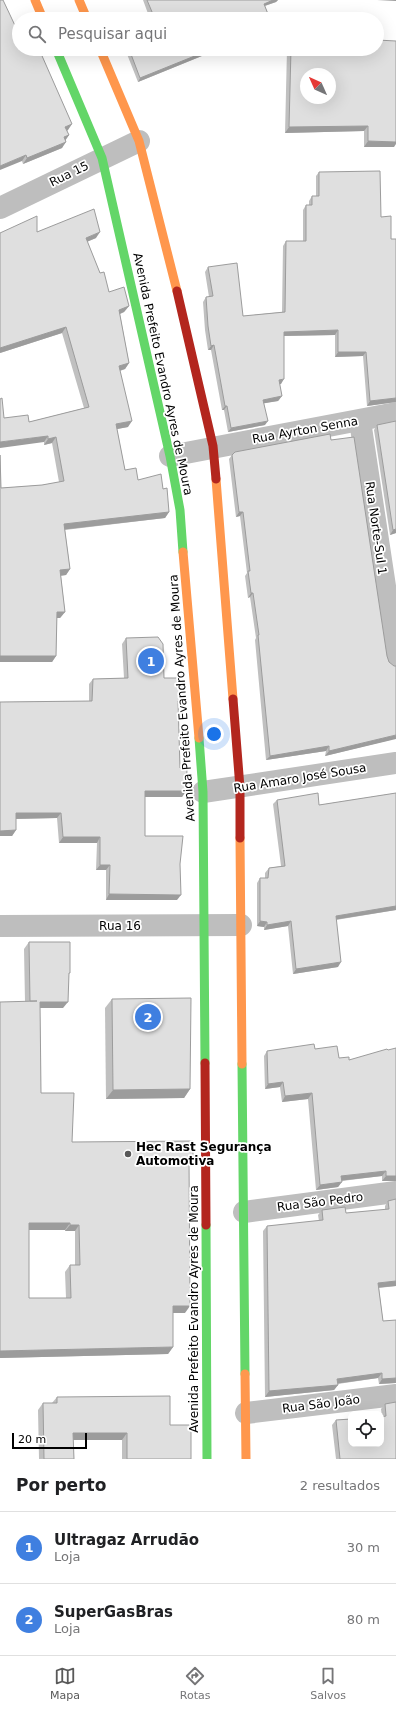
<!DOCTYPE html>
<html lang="pt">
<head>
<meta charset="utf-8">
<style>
  body { margin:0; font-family:"DejaVu Sans",sans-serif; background:#f2f2f2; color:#202124 }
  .controls { position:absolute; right:12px; bottom:12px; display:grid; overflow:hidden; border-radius:8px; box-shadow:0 4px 16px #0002 }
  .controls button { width:36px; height:36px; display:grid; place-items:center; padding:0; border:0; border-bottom:1px solid #e0e0e0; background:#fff; color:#202124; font:20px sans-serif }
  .compass { position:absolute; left:300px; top:68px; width:36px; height:36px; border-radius:50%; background:#fff; box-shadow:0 4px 16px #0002; rotate:315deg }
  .scale { position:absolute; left:12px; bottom:10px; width:75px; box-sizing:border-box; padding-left:4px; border:2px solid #000; border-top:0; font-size:11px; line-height:14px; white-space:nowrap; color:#000; -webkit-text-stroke:3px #fff; paint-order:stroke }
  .you { position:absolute; left:214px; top:734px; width:14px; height:14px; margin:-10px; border:3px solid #fff; border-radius:50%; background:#1a73e8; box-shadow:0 0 0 6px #1a73e833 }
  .badge { display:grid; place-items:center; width:26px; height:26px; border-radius:50%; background:#595959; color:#fff; font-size:13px; font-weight:700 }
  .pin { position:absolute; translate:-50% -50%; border:2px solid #fff; box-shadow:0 1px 4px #0006 }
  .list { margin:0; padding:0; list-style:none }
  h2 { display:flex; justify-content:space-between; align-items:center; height:52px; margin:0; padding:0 16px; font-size:17px }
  h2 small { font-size:13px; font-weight:400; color:#757577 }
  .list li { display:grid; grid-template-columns:26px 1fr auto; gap:12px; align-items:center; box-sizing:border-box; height:72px; padding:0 16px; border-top:1px solid #e0e0e0 }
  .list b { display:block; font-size:15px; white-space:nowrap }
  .list p { margin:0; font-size:13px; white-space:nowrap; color:#757577 }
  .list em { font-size:13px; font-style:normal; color:#757577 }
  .icon { flex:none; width:22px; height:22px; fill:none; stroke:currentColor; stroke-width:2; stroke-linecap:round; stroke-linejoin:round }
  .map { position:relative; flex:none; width:396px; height:1459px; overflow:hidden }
  .search { position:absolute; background:#fff; box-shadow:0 4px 16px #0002; left:12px; right:12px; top:12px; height:44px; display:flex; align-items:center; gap:10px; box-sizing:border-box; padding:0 14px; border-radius:22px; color:#757577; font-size:15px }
  .sheet { height:196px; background:#fff }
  nav { display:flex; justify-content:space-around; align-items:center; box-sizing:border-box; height:56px; border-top:1px solid #e0e0e0; background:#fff; font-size:11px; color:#757577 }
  nav a { display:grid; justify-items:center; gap:2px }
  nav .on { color:#595959 }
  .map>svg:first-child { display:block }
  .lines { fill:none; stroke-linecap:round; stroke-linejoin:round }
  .street { stroke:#bebebe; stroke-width:22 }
  .fast { stroke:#63d668; stroke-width:9 }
  .slow { stroke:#ff974d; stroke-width:9 }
  .jam { stroke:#b3261e; stroke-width:9 }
  .wall { fill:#c0c0c0; fill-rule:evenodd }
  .shaded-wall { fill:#9c9c9c }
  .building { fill:#dfdfdf; stroke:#9c9c9c; fill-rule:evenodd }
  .poi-dot { fill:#595959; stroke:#fff; stroke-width:1.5 }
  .labels { text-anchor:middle; stroke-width:3.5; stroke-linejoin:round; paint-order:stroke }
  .street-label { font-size:12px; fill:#000; stroke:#fff }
  .poi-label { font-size:12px; font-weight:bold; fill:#000; stroke:#fff; text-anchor:start }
</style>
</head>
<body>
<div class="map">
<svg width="396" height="1459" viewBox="0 0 396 1459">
  <rect width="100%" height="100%" fill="#fff"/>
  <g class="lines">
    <g class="street">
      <path d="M0 208 139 141"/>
      <path d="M360 421 396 659"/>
      <path d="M170 456 396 413"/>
      <path d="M203 792 396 763"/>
      <path d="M0 926 241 925"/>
      <path d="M244 1212 396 1192"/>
      <path d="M246 1413 396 1395"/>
    </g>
    <g class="fast">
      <path d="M56 49 102 158 170 456 180 510 183 552"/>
      <path d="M199 738 203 792 205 1063"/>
      <path d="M242 1064 245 1374"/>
      <path d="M206 1225 207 1459"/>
    </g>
    <g class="slow">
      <path d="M35 0 43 19"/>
      <path d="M79 0 87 19"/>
      <path d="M100 49 139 141 177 291"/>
      <path d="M216 479 233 699"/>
      <path d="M183 552 199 738"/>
      <path d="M240 838 242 1064"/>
      <path d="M245 1374 246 1459"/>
    </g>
    <g class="jam">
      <path d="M177 291 213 446 216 479"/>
      <path d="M233 699 240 788V838"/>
      <path d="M205 1063 206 1225"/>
    </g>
  </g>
  <g class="wall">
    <path d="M143 0H278L276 2 265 6 270 19H150Z"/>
    <path d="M19 34 68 130 67 131 69 135 65 140 62 148 23 164 22 161Z"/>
    <path d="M125 49H219L138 82Z"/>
    <path d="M287 49H377L394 147H364V131L285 133Z"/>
    <path d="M319 172 381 217 391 239 396 402 367 406 363 356 335 357V335L284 336 281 384H279L282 396 278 401 264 403 265 425 228 432 224 410H222L211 350H208L205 330 203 302 206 297H209L205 272 208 267 243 316 282 312 283 246 286 241H303V210L306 205H309V201L312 196H316V176Z"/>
    <path d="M37 232 96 238 87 242 100 273 109 292 129 306 124 312 120 314 129 363 125 369 120 371 128 427 117 429 125 470 138 480 163 489 169 512 165 518 65 530 70 569 66 575 61 576 65 612 60 618H57L56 656 52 662 1 488 42 485 59 482 52 443 44 445V442L4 418 29 422 84 408 62 333 0 353V233Z"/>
    <path d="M377 425 396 533 390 535 374 430Z"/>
    <path d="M331 440 387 656 389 662 394 666 390 740 325 756 326 751 266 760 255 640 256 638 250 597 248 598 245 576 247 573 240 516 236 517 229 459 232 455Z"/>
    <path d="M126 638 164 678 178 705 180 768 186 791 182 797H145V836L177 900H106V870H96L97 843H59L57 818 16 819V830L12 836H0V702L89 701V684L93 679 124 678 122 644Z"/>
    <path d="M396 793V910L336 920 338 967 293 974 288 926 264 930V927L257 926V883L260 878H265V873L269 868 281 866 273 804 277 800 319 805Z"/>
    <path d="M29 942 69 976 63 1008H40L41 1093 72 1142 189 1166 185 1313H173V1347L168 1354 0 1358V1002H25L24 949ZM29 1230H65V1231H75V1265H70L65 1272 66 1298H29Z"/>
    <path d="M112 999 190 1089 184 1098 106 1099 105 1008Z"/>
    <path d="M315 1049 339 1058 349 1060 396 1181H382V1176L342 1181 338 1187 316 1190 308 1099 282 1102 280 1087 265 1089 264 1056 267 1051Z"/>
    <path d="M396 1199V1286L379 1288 383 1321 396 1320V1383L379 1384 378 1378 338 1384V1385L334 1390 265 1397 263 1231 267 1226 319 1221 318 1215 322 1210 346 1213 385 1210V1206L388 1201Z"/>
    <path d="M57 1397 170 1425 191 1459H122V1440H73L74 1459H39L38 1410 43 1403H52Z"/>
    <path d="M385 1404 396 1459H336L332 1425 336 1420 382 1416 381 1409Z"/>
  </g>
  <g class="shaded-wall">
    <path d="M273 0H278L276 2 261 7 264 4Z"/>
    <path d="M377 0H396V1Z"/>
    <path d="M212 49H219L138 82 140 78Z"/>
    <path d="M72 124 68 130 61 133 65 127Z"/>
    <path d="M368 126 364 131 285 133 289 127Z"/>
    <path d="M69 135 65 141 64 137Z"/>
    <path d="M368 141 396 142V144L394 147H364Z"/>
    <path d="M66 142 62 148 23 164 27 158Z"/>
    <path d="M26 155 22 161 0 170V166Z"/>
    <path d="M100 232 96 238 81 244 86 238Z"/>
    <path d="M129 306 124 312 115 316 119 310Z"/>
    <path d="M66 327 62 333 0 353V348Z"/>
    <path d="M338 330 335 335 281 336 284 332Z"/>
    <path d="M214 345 211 350H208L211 346Z"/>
    <path d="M338 352H366L363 356 335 357Z"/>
    <path d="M129 363 125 369 115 372 119 366Z"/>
    <path d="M284 379 281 384 276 385 279 380Z"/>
    <path d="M282 396 278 401 260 404 263 400Z"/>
    <path d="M396 398V402L367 406 370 401Z"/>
    <path d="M225 406H227L224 410H222Z"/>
    <path d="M132 421 128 427 112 430 116 424Z"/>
    <path d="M268 421 265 425 228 432 231 428Z"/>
    <path d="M48 436 44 442 0 448V442Z"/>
    <path d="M56 437 52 443 44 445 48 439Z"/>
    <path d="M169 512 165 518 60 530 64 524Z"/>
    <path d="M239 512H243L240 516 236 517Z"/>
    <path d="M396 529V533L390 535 393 530Z"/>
    <path d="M70 569 66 575 56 576 60 570Z"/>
    <path d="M251 593H253L250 597 248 598Z"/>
    <path d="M57 612H65L60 618H53Z"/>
    <path d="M0 656H56L52 662H0Z"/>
    <path d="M396 735V739L325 756 329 751Z"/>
    <path d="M329 746 326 751 266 760 270 756Z"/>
    <path d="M145 791H186L182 797H142Z"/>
    <path d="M16 813H61L57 818 12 819Z"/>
    <path d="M16 830 12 836H0V831Z"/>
    <path d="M63 837H100L97 843H59Z"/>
    <path d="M100 865H110L106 870H96Z"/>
    <path d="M109 894 181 895 177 900H106Z"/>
    <path d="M396 906V910L333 920 336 916Z"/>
    <path d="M260 921 267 922 264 927 257 926Z"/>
    <path d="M291 921 288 926 264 930 267 925Z"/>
    <path d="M341 962 338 967 293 974 296 969Z"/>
    <path d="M40 1002H68L63 1008H36Z"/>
    <path d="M283 1082 280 1087 265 1089 268 1084Z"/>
    <path d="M190 1089 184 1098 106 1099 113 1090Z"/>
    <path d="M312 1093 308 1099 282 1102 285 1096Z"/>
    <path d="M189 1160H193L188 1167Z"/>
    <path d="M386 1171 382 1176 338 1181 341 1176Z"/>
    <path d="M386 1176H396V1181H382Z"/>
    <path d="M342 1182 338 1187 316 1190 320 1185Z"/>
    <path d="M29 1223H70L65 1230H25Z"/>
    <path d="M70 1225H79L75 1231H65Z"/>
    <path d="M396 1281V1286L374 1288 378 1283Z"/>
    <path d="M173 1306H190L185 1313H168Z"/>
    <path d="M173 1347 168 1354 0 1358V1351Z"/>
    <path d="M382 1373 378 1378 334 1384 337 1379Z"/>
    <path d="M396 1378V1383L379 1384 382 1379Z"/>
    <path d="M338 1385 334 1390 265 1397 269 1391Z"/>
    <path d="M73 1433H127L122 1440H68Z"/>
  </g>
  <g class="building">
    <path d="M0 0H3L19 34V49H26L27 50 29 49H39L72 124 65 127 69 135 64 137 66 142 27 158 26 155 0 166Z"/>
    <path d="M147 0H273L264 4 270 19H155Z"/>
    <path d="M377 40 396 41V142L368 141V126L289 127 291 49H377ZM306 74H330V98H306Z"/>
    <path d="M129 49H212L140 78Z"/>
    <path d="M380 171 381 217 391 216V239H396V398L370 401 366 352H338V330L284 332V379L279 380 282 396 263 400 268 421 231 428 227 406H225L214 345 211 346 208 326 206 297 213 296 208 267 237 263 243 316 285 312 286 241H306V205H312V196H319V172Z"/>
    <path d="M94 209 100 232 86 238 100 273 104 272 109 292 124 287 129 306 119 310 129 363 119 366 132 421 116 424 125 470 136 468 138 480 161 474 163 489 167 488 169 512 64 524 70 569 60 570 65 612H57L56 656H0V455L1 488 42 485 64 481 56 437 48 439V436L0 442V399L2 398 4 418 28 415 29 422 89 407 66 327 0 348V233L37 216V232Z"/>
    <path d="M396 421V529L393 530 377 425Z"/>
    <path d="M330 434 331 440 354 437 387 656 389 662 394 666H396V735L329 751V746L270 756 258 635H259L253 593H251L248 571H250L243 512H239L232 455 235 452Z"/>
    <path d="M158 637 163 644 164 678H182L181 701H178L180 768 187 769 186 791H145V836H183L180 864 181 895 109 894 110 865H100V837H63L61 813H16V830L0 831V702L92 701 93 679 128 678 126 638Z"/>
    <path d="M318 793 319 805 396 793V906L336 916 341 962 296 969 291 921 267 925V922L260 921V878H268L269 868 285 866 277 800Z"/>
    <path d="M29 942H70V973H69L68 1002H40L41 1093H74L72 1142 193 1141V1160H189L190 1306H173V1347L0 1351V1002L37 1001H30ZM29 1223H70V1225H79L80 1265H70L71 1298H29Z"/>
    <path d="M191 998 190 1089 113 1090 112 999Z"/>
    <path d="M314 1044 315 1049 337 1046 339 1058 349 1057V1060L387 1049 388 1050 396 1048V1176H386V1171L341 1176 342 1182 320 1185 312 1093 285 1096 283 1082 268 1084 267 1051Z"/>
    <path d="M396 1199V1281L378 1283 383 1321 396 1320V1378L382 1379V1373L337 1379 338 1385 269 1391 267 1226 323 1220 322 1210 345 1207 346 1213 389 1209 388 1201Z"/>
    <path d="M170 1396V1425H191V1459H127V1433H73L74 1459H44L43 1403H57V1397Z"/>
    <path d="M396 1402V1459H340L336 1420 351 1419V1444H381V1417L386 1416 385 1404Z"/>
  </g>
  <circle class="poi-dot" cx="128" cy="1154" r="4"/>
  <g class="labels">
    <g class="street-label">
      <text transform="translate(69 174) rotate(-26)" y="4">Rua 15</text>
      <text transform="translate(163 374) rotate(78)" y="4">Avenida Prefeito Evandro Ayres de Moura</text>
      <text transform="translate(305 430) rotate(-10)" y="4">Rua Ayrton Senna</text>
      <text transform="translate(376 528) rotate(82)" y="4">Rua Norte-Sul 1</text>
      <text transform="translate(182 698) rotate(-94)" y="4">Avenida Prefeito Evandro Ayres de Moura</text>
      <text transform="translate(300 778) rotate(-9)" y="4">Rua Amaro José Sousa</text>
      <text x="120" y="930">Rua 16</text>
      <text transform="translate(320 1202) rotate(-7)" y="4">Rua São Pedro</text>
      <text transform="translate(194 1309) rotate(-90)" y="4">Avenida Prefeito Evandro Ayres de Moura</text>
      <text transform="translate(321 1404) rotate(-7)" y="4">Rua São João</text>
    </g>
    <g class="poi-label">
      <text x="136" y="1151">Hec Rast Segurança<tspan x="136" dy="14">Automotiva</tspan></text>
    </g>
  </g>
</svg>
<div class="controls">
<button><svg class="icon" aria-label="locate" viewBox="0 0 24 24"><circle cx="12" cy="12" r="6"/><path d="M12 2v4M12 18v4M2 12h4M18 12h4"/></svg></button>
</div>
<svg class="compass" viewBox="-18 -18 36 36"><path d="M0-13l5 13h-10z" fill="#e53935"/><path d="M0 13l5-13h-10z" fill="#757577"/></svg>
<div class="scale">20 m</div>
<div class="you"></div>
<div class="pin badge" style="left:151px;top:661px;background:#3f7fe0">1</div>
<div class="pin badge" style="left:148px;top:1017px;background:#3f7fe0">2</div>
<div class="search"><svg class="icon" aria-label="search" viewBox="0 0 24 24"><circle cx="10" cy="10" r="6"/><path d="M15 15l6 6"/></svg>Pesquisar aqui</div>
</div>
<section class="sheet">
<h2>Por perto<small>2 resultados</small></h2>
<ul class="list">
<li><span class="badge" style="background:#3f7fe0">1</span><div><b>Ultragaz Arrudão</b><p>Loja</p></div><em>30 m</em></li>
<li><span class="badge" style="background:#3f7fe0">2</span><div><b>SuperGasBras</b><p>Loja</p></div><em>80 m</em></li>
</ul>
</section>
<nav>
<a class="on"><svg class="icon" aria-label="map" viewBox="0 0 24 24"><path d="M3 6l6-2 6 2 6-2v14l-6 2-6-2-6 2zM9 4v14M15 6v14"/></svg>Mapa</a>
<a><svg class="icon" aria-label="directions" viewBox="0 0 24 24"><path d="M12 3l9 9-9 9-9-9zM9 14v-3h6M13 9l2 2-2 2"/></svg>Rotas</a>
<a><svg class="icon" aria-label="saved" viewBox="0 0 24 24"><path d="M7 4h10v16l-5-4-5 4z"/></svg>Salvos</a>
</nav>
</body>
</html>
